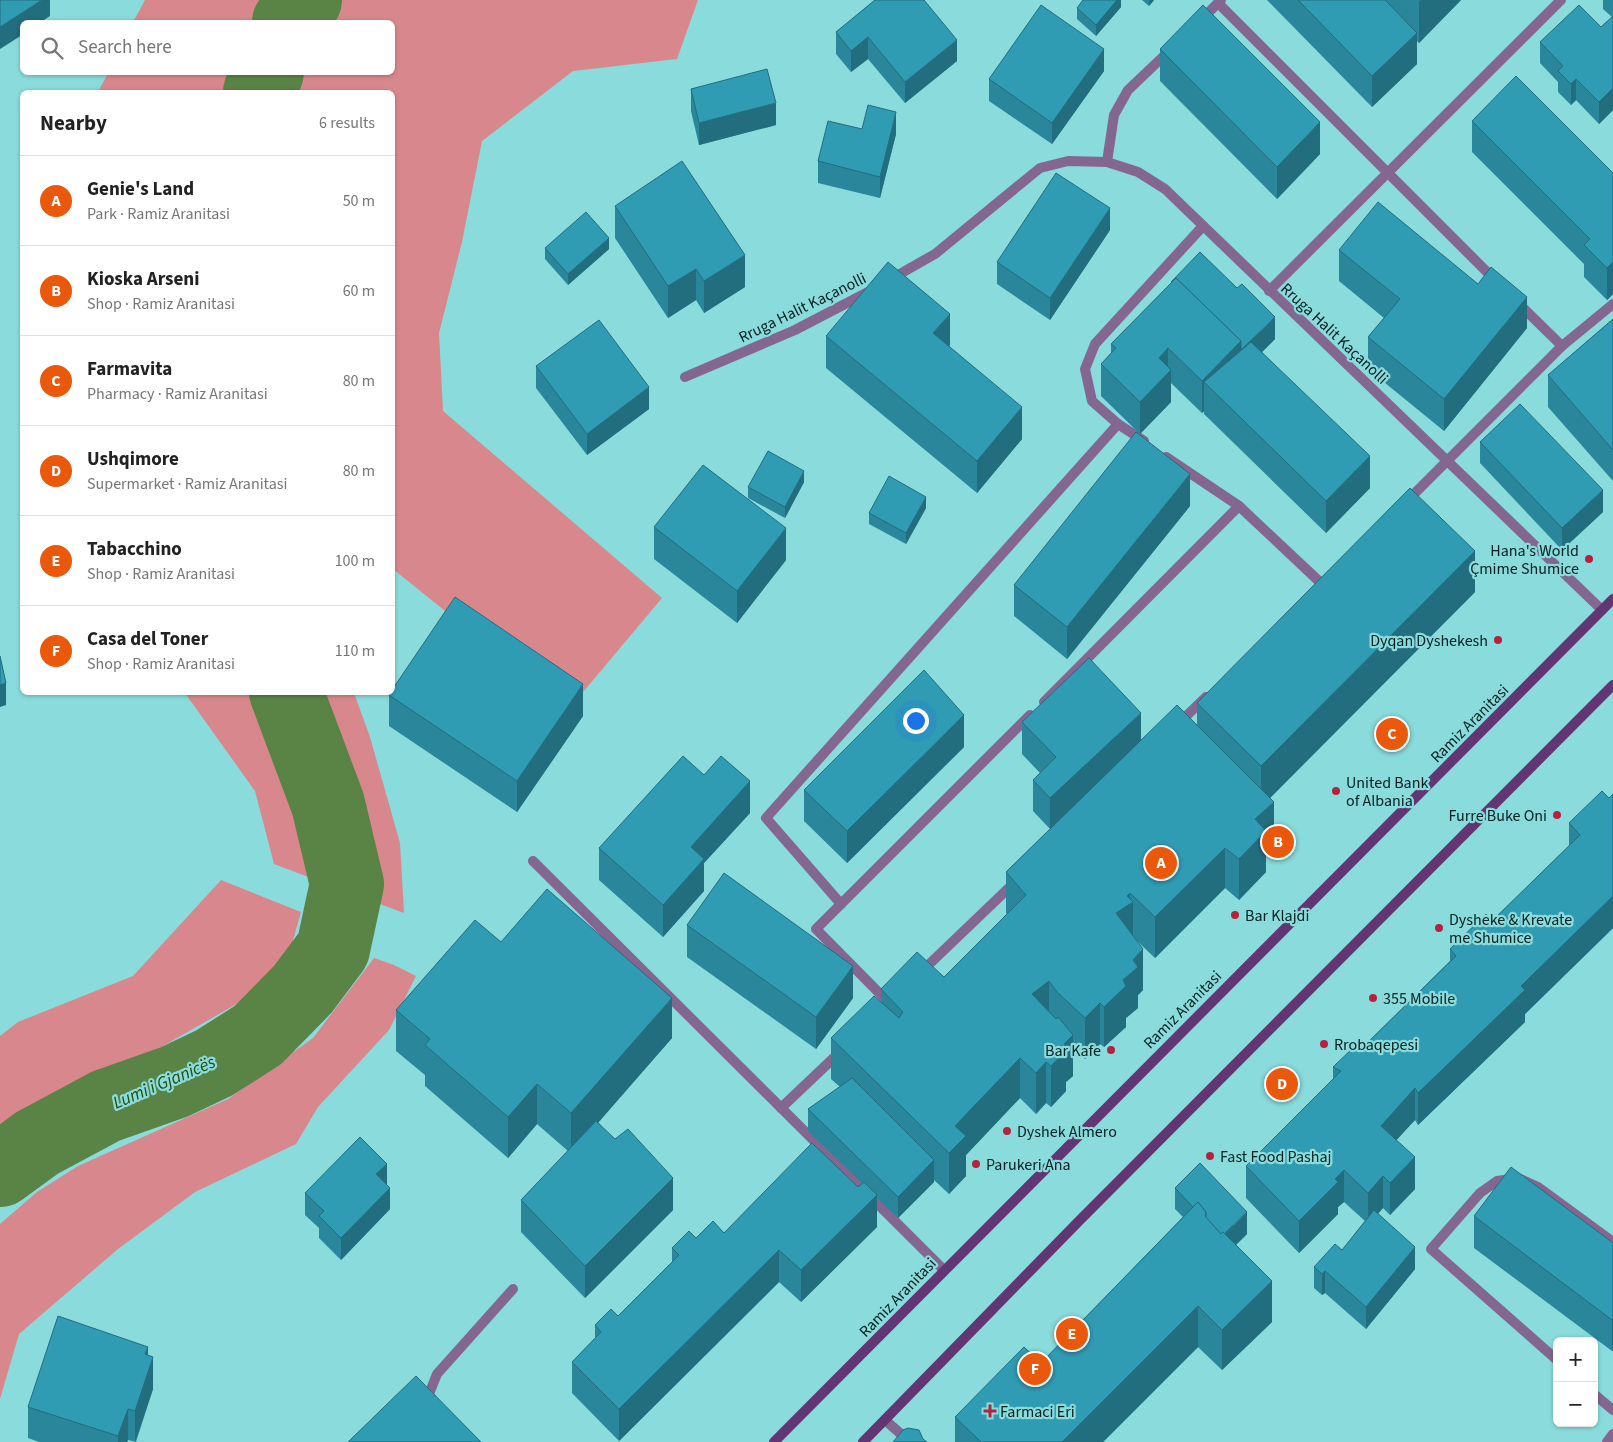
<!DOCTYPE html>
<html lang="en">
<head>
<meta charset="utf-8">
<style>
  body { margin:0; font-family:"Source Sans 3",sans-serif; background:#f2f2f2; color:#222 }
  .controls { position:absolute; right:15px; bottom:15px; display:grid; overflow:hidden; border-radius:8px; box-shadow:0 1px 4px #0004 }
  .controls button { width:45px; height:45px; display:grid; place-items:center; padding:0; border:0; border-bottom:1px solid #e0e0e0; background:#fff; color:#222; font:25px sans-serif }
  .you { position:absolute; left:915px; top:720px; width:18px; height:18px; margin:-12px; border:4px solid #fff; border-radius:50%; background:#1a73e8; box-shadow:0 0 0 8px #1a73e833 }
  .badge { display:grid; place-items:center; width:32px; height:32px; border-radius:50%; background:#ea580c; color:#fff; font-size:16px; font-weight:700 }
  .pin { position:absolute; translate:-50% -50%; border:2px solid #fff; box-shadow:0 1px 5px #0006 }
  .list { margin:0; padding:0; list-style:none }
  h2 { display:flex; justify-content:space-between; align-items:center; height:65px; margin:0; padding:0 20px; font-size:21px }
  h2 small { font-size:16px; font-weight:400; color:#767676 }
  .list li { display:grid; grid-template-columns:32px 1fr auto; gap:15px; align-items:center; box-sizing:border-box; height:90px; padding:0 20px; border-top:1px solid #e0e0e0 }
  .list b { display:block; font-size:19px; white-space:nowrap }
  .list p { margin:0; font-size:16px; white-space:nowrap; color:#767676 }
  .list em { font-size:16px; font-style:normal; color:#767676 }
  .icon { flex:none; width:28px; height:28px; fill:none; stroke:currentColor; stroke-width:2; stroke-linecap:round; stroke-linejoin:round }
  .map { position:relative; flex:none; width:1613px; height:1442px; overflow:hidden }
  .search { position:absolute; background:#fff; box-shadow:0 1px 4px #0004; left:20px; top:20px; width:375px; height:55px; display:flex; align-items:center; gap:12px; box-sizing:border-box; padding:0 18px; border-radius:8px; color:#767676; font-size:19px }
  .panel { position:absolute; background:#fff; box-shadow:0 1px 4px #0004; left:20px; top:90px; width:375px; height:605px; border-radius:8px }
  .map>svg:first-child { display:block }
  .green { fill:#d8888d }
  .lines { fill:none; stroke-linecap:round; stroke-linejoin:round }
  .river { stroke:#5a8346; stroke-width:74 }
  .service { stroke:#846790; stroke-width:10 }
  .minor { stroke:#846790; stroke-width:10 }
  .secondary { stroke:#623672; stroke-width:10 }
  .wall { fill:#29869b }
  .shaded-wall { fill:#226d7e }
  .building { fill:#309cb4; stroke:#226d7e }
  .poi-dot { fill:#b52240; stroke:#89dbdc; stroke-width:2 }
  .labels { text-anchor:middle; stroke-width:4.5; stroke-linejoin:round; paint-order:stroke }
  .street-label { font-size:16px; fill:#001f1f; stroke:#89dbdc }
  .poi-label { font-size:16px; fill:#001f1f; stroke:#89dbdc; text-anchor:start }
  .water-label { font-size:18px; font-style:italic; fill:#254d0a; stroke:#89dbdc }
</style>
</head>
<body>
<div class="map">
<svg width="1613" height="1442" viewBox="0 0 1613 1442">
  <rect width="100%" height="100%" fill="#89dbdc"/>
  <g class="green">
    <path d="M145 0H698L677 59 573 71 482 141 462 242 439 333 443 411 662 598 568 710 393 569 392 92H98L108 73 392 72V22H133Z"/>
    <path d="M185 693H354L370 737 400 843 404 913 274 864 255 791Z"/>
    <path d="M221 880 301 912 288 958 254 994 149 1054 60 1096 0 1136V1036L18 1022 133 976Z"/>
    <path d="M374 958 394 965 416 976 389 1030 318 1107 296 1144 195 1192 118 1249 19 1334 0 1399V1224L37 1192 78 1166 228 1099 313 1038Z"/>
  </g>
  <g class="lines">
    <g class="river">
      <path d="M289 22 305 0"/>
      <path d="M260 92 267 72"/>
      <path d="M0 1170 37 1143 106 1106 174 1082 214 1063 258 1035 303 989 333 949 347 884 328 804 286 692"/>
    </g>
    <g class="service">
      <path d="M1044 702 1239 506"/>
      <path d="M1177 725 1206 697"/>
      <path d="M920 973 1016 881"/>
      <path d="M889 1003 816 929 1030 715"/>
      <path d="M781 1108 840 1052"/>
      <path d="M1557 1360 1431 1249 1480 1193 1497 1181 1518 1178 1538 1187 1613 1242"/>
      <path d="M1594 1394 1613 1410"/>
    </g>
    <g class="minor">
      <path d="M1218 3 1495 280"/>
      <path d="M1200 21 1221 0"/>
      <path d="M1107 162 1138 172 1165 189 1602 610"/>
      <path d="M891 279 935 254 1040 168 1068 161 1107 162 1114 115 1128 90 1168 52"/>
      <path d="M1269 291 1561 0"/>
      <path d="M1518 303 1562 346"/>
      <path d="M685 377 795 330 870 291"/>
      <path d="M1118 424 1092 401 1085 369 1095 344 1203 226"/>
      <path d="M1166 457 1239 506 1322 584 1328 578"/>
      <path d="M1406 502 1562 346 1613 304"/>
      <path d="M533 861 944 1270"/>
      <path d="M841 904 766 818 1118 424 1144 441"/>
      <path d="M433 1402 429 1394 437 1374 513 1289"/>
      <path d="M885 1420 910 1442"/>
      <path d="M1607 1442 1613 1434"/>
    </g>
    <g class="secondary">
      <path d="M774 1442 1613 599"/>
      <path d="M863 1442 1078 1222 1613 685"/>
    </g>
  </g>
  <g class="wall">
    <path d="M875 0 957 61 905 103 868 59 851 72 836 54V32Z"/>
    <path d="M1121 0V7L1096 36 1077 19V8Z"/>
    <path d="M1142 0H1154L1149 6Z"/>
    <path d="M1267 0H1461L1419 43 1417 41V64L1372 107Z"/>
    <path d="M1603 0H1613V110L1599 124 1576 100 1571 105 1558 92V82L1540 63V42L1601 27 1612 17 1603 9Z"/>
    <path d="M1160 49 1320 154 1277 199 1160 81Z"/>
    <path d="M1104 71 1052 144 989 101V79Z"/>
    <path d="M691 89 776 125 699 145 691 111Z"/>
    <path d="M1472 121 1613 173V294L1607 300 1584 277V264L1472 152Z"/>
    <path d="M862 129 896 134 880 198 818 183V161Z"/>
    <path d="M615 206 745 287 704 313 696 300 668 318 615 238Z"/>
    <path d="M1110 230 1050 320 997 284V262Z"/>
    <path d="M545 248 609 249 568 285 545 259Z"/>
    <path d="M1339 250 1527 328 1444 431 1368 369V337L1384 318 1339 281Z"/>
    <path d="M1171 282 1275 339 1262 352 1370 488 1326 533 1204 414V411L1202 413 1171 383V402L1140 434 1101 396V364L1111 353V344L1171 284Z"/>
    <path d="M1613 319V481L1548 407V375Z"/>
    <path d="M826 336 950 345 949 346 1022 439 977 493 826 368Z"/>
    <path d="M536 366 649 409 587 455 536 388Z"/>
    <path d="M1480 442 1603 512 1562 550 1480 463Z"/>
    <path d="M804 482 785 518 748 498V487Z"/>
    <path d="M1190 506 1067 659 1014 616V585Z"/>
    <path d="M926 508 906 544 869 524V513Z"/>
    <path d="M654 527 786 560 737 623 654 559Z"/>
    <path d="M1475 592 1270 798 1274 843 1266 849V872L1239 900 1225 888 1155 958 1137 941 1143 990 1138 995V1008L1126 1018V1027L1104 1047 1100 1044 1085 1059 1073 1047V1076L1066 1082V1091L1051 1107 1046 1103 1036 1114 1020 1098 966 1155V1176L949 1194 934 1180V1182L898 1218 877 1198V1227L801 1302 779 1282 619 1441 572 1393V1362L595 1339V1325L618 1316 672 1262V1248L696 1238 724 1233 858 1187 862 1183 808 1131V1109L840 1087 831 1079V1038L881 1002V989L944 977 1007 914 1006 913V872L1050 829 1033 811V780L1040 773 1022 754V722L1141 740 1197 726V703Z"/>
    <path d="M389 695 583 716 517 812 389 726Z"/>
    <path d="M964 747 847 863 804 821V790Z"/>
    <path d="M704 775 750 813 704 863V891L663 937 599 880V848Z"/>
    <path d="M1613 794V928L1525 1014V1022L1418 1125 1415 1120 1396 1140 1415 1189 1390 1215 1383 1208 1378 1214 1415 1269 1366 1329 1325 1293 1322 1295 1314 1288V1267L1342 1250 1365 1221 1344 1202 1338 1207V1214L1299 1253 1246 1198V1166L1333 1079V1067L1362 1048 1450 961V949L1492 921 1569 846V823L1609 798Z"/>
    <path d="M687 925 853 998 816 1049 687 957Z"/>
    <path d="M501 942 672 1038 598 1122 673 1210 585 1298 521 1232V1200L568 1151 537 1124 508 1158 425 1086V1075L396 1051V1010Z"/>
    <path d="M387 1184 390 1209 341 1260 319 1238V1228L305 1215V1193Z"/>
    <path d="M1175 1188 1247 1234 1236 1245 1272 1322 1222 1370 1198 1347 1103 1442H955V1417L1041 1363 1183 1217 1175 1209Z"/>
    <path d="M1474 1216 1613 1243V1350L1612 1351 1474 1248Z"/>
    <path d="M148 1355 153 1389 136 1442 128 1440 127 1442H39L28 1438V1407Z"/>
  </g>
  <g class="shaded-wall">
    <path d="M42 0H50V16L41 22H22V35L0 49V27Z"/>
    <path d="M1117 0H1121V7L1096 36V25Z"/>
    <path d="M1149 0H1154L1149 6Z"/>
    <path d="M1421 0H1461L1419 43V2Z"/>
    <path d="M1417 33V64L1372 107V76Z"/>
    <path d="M868 37V59L851 72V51Z"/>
    <path d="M957 40V61L905 103V82Z"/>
    <path d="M1104 49V71L1052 144V123Z"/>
    <path d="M1576 79V100L1571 105V84Z"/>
    <path d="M1613 88V110L1599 124V102Z"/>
    <path d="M776 103V125L699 145V123Z"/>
    <path d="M896 112V134L880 198V177Z"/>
    <path d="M1320 122V154L1277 199V167Z"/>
    <path d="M1110 208V230L1050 320V298Z"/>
    <path d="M609 238V249L568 285V274Z"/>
    <path d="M745 255V287L704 313V281Z"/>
    <path d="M1613 262V294L1607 300V268Z"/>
    <path d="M696 269V300L668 318V286Z"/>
    <path d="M1527 297V328L1444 431V399Z"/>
    <path d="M950 314V345L933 365V333Z"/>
    <path d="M1275 317V339L1241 373V351Z"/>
    <path d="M1241 341V373L1204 382V411L1202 413V381Z"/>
    <path d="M1168 348V373L1171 370V402L1140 434V402L1159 358Z"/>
    <path d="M649 387V409L587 455V434Z"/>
    <path d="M1022 407V439L977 493V461Z"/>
    <path d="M1370 456V488L1326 533V501Z"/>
    <path d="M804 471V482L785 518V507Z"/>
    <path d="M1190 474V506L1067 659V627Z"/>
    <path d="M1603 490V512L1562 550V528Z"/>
    <path d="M926 497V508L906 544V533Z"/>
    <path d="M786 528V560L737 623V591Z"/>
    <path d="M1475 551V592L1261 807V766Z"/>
    <path d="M6 683V705L0 707V685Z"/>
    <path d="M583 684V716L517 812V781Z"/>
    <path d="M1141 713V744L1050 830V798Z"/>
    <path d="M964 715V747L847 863V831Z"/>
    <path d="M750 781V813L704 863V891L663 937V905L691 847Z"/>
    <path d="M1274 802V843L1266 849V872L1239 900V859L1255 819Z"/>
    <path d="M1225 848V888L1155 958V917Z"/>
    <path d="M1130 893V904L1133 902V942L1116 913 1127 896Z"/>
    <path d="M1613 896V928L1525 1014V1022L1418 1125V1093L1521 986Z"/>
    <path d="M1143 949V990L1138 995V1008L1126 1018V1027L1104 1047V1007L1123 980 1133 960Z"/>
    <path d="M853 966V998L816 1049V1017Z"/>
    <path d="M1049 981V1021L1032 994Z"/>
    <path d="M672 998V1038L571 1154V1113Z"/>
    <path d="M1100 1003V1044L1085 1059V1018Z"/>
    <path d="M1073 1035V1076L1066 1082V1091L1051 1107V1066L1064 1044Z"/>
    <path d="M1020 1058V1098L966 1155V1176L949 1194V1153L955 1126Z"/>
    <path d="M1046 1062V1103L1036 1114V1073Z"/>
    <path d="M537 1084V1124L508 1158V1117Z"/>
    <path d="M1415 1088V1120L1381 1157V1126Z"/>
    <path d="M1415 1157V1189L1390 1215V1183Z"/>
    <path d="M934 1160V1182L898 1218V1197Z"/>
    <path d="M387 1164V1185L376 1174Z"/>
    <path d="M1344 1170V1202L1338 1207V1214L1299 1253V1221L1335 1179Z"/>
    <path d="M1383 1176V1208L1368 1224V1193Z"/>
    <path d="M673 1178V1210L585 1298V1266Z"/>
    <path d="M390 1188V1209L341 1260V1238Z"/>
    <path d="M877 1195V1227L801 1302V1270Z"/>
    <path d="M1247 1212V1234L1222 1258V1237Z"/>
    <path d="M1415 1247V1269L1366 1329V1307Z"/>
    <path d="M779 1250V1282L619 1441V1409Z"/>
    <path d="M1325 1271V1293L1322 1295V1274Z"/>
    <path d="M1272 1281V1322L1222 1370V1330Z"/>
    <path d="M1198 1306V1347L1103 1442H1062Z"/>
    <path d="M1613 1319V1350L1612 1351V1320Z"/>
    <path d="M148 1347V1372L153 1357V1389L135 1442V1411L145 1354Z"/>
    <path d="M128 1409V1440L127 1442H118V1436Z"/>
  </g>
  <g class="building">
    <path d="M0 0H42L0 27Z"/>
    <path d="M875 0H924L957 40 905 82 868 37 851 51 836 32Z"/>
    <path d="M1083 0H1117L1096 25 1077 8Z"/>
    <path d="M1298 0H1385L1417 33 1372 76Z"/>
    <path d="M1041 5 1104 49 1052 123 989 79Z"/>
    <path d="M1203 5 1320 122 1277 167 1160 49Z"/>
    <path d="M1579 5 1601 27 1613 16V88L1599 102 1576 79 1571 84 1558 71 1563 66 1540 42Z"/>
    <path d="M767 69 776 103 699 123 691 89Z"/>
    <path d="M1516 76 1613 173V262L1607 268 1584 245 1590 239 1472 121Z"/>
    <path d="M868 105 896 112 880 177 818 161 828 121 862 129Z"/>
    <path d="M682 161 745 255 704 281 696 269 668 286 615 206Z"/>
    <path d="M1056 173 1110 208 1050 298 997 262Z"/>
    <path d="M1378 202 1478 284 1491 267 1527 297 1444 399 1368 337 1400 299 1339 250Z"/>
    <path d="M586 212 609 238 568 274 545 248Z"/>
    <path d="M1200 252 1237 288 1242 284 1275 317 1241 350V341L1176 278 1172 283 1171 282Z"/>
    <path d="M888 262 950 314 933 333 1022 407 977 461 826 336Z"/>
    <path d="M1176 278 1241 341 1202 381 1168 348 1159 358 1171 370 1140 402 1101 364 1116 348 1111 344Z"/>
    <path d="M1613 319V450L1548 375Z"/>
    <path d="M599 320 649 387 587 434 536 366Z"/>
    <path d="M1251 342 1370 456 1326 501 1204 382Z"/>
    <path d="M1520 404 1603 490 1562 528 1480 442Z"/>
    <path d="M1136 432 1190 474 1067 627 1014 585Z"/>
    <path d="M768 451 804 471 785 507 748 487Z"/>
    <path d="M703 465 786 528 737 591 654 527Z"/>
    <path d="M889 476 926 497 906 533 869 513Z"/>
    <path d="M1410 488 1475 551 1261 766 1197 703Z"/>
    <path d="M455 597 583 684 517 781 389 695 391 692H392V690Z"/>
    <path d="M0 656 6 683 0 685Z"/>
    <path d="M1089 658 1141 713 1050 798 1033 780 1056 757 1022 722Z"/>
    <path d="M924 670 964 715 847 831 804 790Z"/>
    <path d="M1177 705 1274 802 1255 819 1266 831 1239 859 1225 848 1155 917 1130 893 1127 896 1133 902 1116 913 1143 949 1133 960 1138 967 1123 980 1126 986 1104 1007 1100 1003 1085 1018 1058 993 1049 981 1032 994 1056 1019 1058 1017 1073 1035 1064 1044 1066 1050 1051 1066 1046 1062 1036 1073 1020 1058 955 1126 966 1136 949 1153 831 1038 874 996 899 1018 903 1012 881 989 917 952 944 977 1026 895 1006 872Z"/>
    <path d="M683 756 704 775 721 756 750 781 691 847 704 859 663 905 599 848Z"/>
    <path d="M1602 791 1609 798 1613 794V896L1521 986 1525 990 1418 1093 1415 1088 1381 1126 1415 1157 1390 1183 1383 1176 1368 1193 1344 1170 1335 1179 1338 1182 1299 1221 1246 1166 1341 1071 1333 1067 1355 1046 1362 1048 1456 956 1450 949 1486 914 1492 921 1580 835 1569 823Z"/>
    <path d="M724 873 853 966 816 1017 687 925Z"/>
    <path d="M547 889 672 998 571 1113 537 1084 508 1117 425 1045 430 1039 396 1010 475 920 501 942Z"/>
    <path d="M852 1078 934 1160 898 1197 808 1109Z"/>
    <path d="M596 1121 615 1139 628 1129 673 1178 585 1266 521 1200Z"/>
    <path d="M360 1137 387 1164 376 1174 390 1188 341 1238 319 1216 324 1211 305 1193Z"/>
    <path d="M812 1143 858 1187 864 1182 877 1195 801 1270 779 1250 619 1409 572 1362 601 1332 595 1325 611 1309 618 1316 679 1255 672 1248 689 1231 696 1238 713 1221 724 1233Z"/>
    <path d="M1200 1163 1247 1212 1224 1234 1223 1232 1221 1234 1206 1218V1212L1198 1202 1193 1207 1175 1188Z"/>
    <path d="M1511 1167 1613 1243V1319L1612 1320 1474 1216Z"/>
    <path d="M1198 1202 1206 1212 1205 1216 1221 1234 1223 1232 1272 1281 1222 1330 1198 1306 1062 1442H981L955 1417 1024 1347 1041 1363Z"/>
    <path d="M1374 1210 1415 1247 1366 1307 1325 1271 1322 1274 1314 1267 1335 1244 1342 1250Z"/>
    <path d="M58 1316 148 1347 145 1354 153 1357 135 1411 128 1409 118 1436 28 1407Z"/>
    <path d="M416 1376 481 1442H348Z"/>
    <path d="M908 1428 919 1430 923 1439 927 1442H893L903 1430Z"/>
  </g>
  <g class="poi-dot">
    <circle cx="1589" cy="559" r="5"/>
    <circle cx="1498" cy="640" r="5"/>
    <circle cx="1336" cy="791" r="5"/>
    <circle cx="1557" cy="815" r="5"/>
    <circle cx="1235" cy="915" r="5"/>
    <circle cx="1439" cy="928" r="5"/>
    <circle cx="1373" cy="998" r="5"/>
    <circle cx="1324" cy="1044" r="5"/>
    <circle cx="1111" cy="1050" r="5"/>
    <circle cx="1007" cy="1131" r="5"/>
    <circle cx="1210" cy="1156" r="5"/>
    <circle cx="976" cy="1164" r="5"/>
    <path d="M987.5 1403.5h5v5h5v5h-5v5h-5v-5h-5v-5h5z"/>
  </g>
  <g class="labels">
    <g class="street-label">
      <text transform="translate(802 307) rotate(-26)" y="6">Rruga Halit Kaçanolli</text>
      <text transform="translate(1335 333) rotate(43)" y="6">Rruga Halit Kaçanolli</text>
      <text transform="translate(1469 723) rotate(-45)" y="6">Ramiz Aranitasi</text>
      <text transform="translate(1182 1009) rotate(-45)" y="6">Ramiz Aranitasi</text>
      <text transform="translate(897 1297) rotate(-46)" y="6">Ramiz Aranitasi</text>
    </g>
    <g class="poi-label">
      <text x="1579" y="556" text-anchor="end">Hana's World<tspan x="1579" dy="18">Çmime Shumice</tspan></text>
      <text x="1488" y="646" text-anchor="end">Dyqan Dyshekesh</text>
      <text x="1346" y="788">United Bank<tspan x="1346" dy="18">of Albania</tspan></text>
      <text x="1547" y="821" text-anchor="end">Furre Buke Oni</text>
      <text x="1245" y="921">Bar Klajdi</text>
      <text x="1449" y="925">Dysheke &amp; Krevate<tspan x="1449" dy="18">me Shumice</tspan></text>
      <text x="1383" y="1004">355 Mobile</text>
      <text x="1334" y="1050">Rrobaqepesi</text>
      <text x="1101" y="1056" text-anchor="end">Bar Kafe</text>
      <text x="1017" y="1137">Dyshek Almero</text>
      <text x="1220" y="1162">Fast Food Pashaj</text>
      <text x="986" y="1170">Parukeri Ana</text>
      <text x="1000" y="1417">Farmaci Eri</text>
    </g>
    <g class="water-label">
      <text transform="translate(164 1082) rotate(-23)" y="6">Lumi i Gjanicës</text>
    </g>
  </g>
</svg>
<div class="controls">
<button>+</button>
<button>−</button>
</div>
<div class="you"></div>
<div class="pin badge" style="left:1161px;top:863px">A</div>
<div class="pin badge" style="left:1278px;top:842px">B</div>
<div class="pin badge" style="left:1392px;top:734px">C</div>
<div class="pin badge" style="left:1282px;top:1084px">D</div>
<div class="pin badge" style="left:1072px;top:1334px">E</div>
<div class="pin badge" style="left:1035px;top:1369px">F</div>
<div class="search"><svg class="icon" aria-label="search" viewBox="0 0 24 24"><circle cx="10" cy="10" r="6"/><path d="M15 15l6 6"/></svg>Search here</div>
<section class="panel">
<h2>Nearby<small>6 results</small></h2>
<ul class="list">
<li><span class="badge">A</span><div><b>Genie's Land</b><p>Park · Ramiz Aranitasi</p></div><em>50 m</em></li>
<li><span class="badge">B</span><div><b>Kioska Arseni</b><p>Shop · Ramiz Aranitasi</p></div><em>60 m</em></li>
<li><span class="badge">C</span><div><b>Farmavita</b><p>Pharmacy · Ramiz Aranitasi</p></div><em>80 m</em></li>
<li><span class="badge">D</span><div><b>Ushqimore</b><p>Supermarket · Ramiz Aranitasi</p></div><em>80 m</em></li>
<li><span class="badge">E</span><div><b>Tabacchino</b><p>Shop · Ramiz Aranitasi</p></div><em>100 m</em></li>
<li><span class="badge">F</span><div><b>Casa del Toner</b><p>Shop · Ramiz Aranitasi</p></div><em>110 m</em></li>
</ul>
</section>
</div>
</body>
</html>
